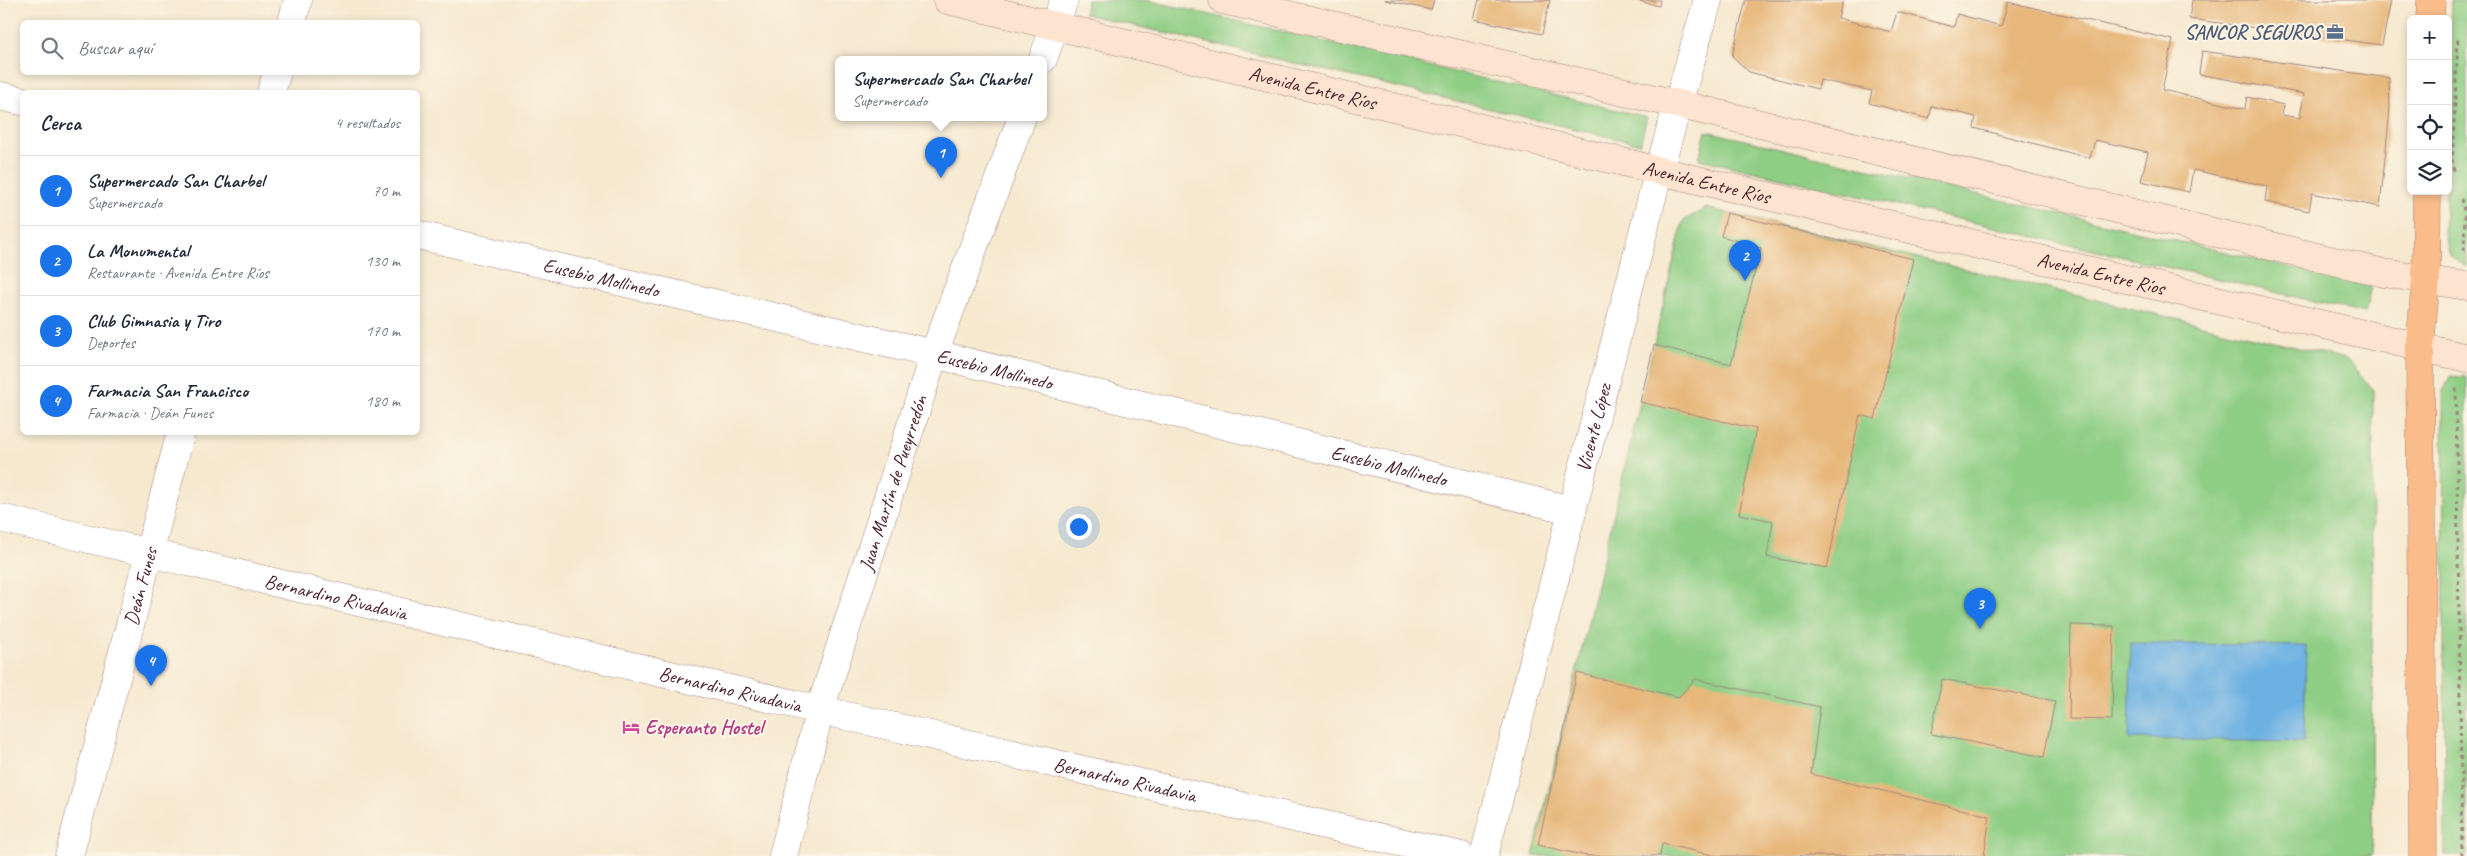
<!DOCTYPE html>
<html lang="es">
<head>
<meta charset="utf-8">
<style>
  body { margin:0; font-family:Caveat,sans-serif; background:#f6f6f7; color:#1f2937 }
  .controls { position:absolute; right:15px; top:15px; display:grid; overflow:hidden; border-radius:8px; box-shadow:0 2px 8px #0003 }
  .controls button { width:45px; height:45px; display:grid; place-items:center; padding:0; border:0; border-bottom:1px solid #e0e1e3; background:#fff; color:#1f2937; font:25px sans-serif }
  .you { position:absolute; left:1078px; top:526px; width:18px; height:18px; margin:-12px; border:4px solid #fff; border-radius:50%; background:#1a73e8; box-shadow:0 0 0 8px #1a73e833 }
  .badge { display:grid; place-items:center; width:32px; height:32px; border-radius:50%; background:#1a73e8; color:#fff; font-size:16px; font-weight:700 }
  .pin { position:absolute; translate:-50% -41px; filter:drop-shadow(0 1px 2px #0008) }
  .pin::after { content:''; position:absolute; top:26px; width:18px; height:15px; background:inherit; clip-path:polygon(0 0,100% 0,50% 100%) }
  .popup { position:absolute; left:835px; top:56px; width:212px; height:65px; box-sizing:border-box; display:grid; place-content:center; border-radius:8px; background:#fff; filter:drop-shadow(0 1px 4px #0005); font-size:16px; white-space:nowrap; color:#747a83 }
  .popup b { font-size:19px; color:#1f2937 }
  .popup::after { content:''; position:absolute; left:50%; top:100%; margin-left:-10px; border:10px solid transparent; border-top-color:#fff }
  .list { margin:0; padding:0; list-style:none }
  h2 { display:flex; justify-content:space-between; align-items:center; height:65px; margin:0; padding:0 20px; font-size:21px }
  h2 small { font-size:16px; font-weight:400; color:#747a83 }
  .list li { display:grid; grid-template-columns:32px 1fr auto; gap:15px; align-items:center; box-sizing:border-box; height:70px; padding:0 20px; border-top:1px solid #e0e1e3 }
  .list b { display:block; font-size:19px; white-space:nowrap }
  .list p { margin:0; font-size:16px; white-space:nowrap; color:#747a83 }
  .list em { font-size:16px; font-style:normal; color:#747a83 }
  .icon { flex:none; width:28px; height:28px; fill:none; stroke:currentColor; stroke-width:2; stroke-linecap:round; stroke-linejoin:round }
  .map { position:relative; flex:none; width:2467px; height:856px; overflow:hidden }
  .search { position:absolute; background:#fff; box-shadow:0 2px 8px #0003; left:20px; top:20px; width:400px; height:55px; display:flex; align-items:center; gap:12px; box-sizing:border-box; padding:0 18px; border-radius:8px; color:#747a83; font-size:19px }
  .panel { position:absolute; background:#fff; box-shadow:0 2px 8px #0003; left:20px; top:90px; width:400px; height:345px; border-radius:8px }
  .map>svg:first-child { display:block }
  .green { fill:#8fce85; stroke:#6c7658 }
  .water { fill:#6cb1e2; stroke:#5b6886 }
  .building { fill:#e7b77c }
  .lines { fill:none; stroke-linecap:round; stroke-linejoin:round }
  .minor-casing { stroke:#a0847e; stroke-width:29 }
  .secondary-casing { stroke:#a0847e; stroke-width:29 }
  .primary-casing { stroke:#a0847e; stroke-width:29 }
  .path { stroke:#a0847e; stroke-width:3; stroke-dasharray:4 4; stroke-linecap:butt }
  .minor { stroke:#fff; stroke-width:28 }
  .secondary { stroke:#fde4d0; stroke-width:28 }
  .primary { stroke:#f9bc8a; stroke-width:28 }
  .labels { text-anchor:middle; stroke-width:4; stroke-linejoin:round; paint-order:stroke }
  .service-label { font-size:20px; font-weight:bold; fill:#4e5e75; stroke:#fcf5e5; text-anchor:end }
  .street-label { font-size:20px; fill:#4a1f2b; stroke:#fcf5e5 }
  .hotel-label { font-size:20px; font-weight:bold; fill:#b23c85; stroke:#fcf5e5; text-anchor:start }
</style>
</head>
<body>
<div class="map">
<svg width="2467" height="856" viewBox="0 0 2467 856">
  <rect width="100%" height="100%" fill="#fcf5e5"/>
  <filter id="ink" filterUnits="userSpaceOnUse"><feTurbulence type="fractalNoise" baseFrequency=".02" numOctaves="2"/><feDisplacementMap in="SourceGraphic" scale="10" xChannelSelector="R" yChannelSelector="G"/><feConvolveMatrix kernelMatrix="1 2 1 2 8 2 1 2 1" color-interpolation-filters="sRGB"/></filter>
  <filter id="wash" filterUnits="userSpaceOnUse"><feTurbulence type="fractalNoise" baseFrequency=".0096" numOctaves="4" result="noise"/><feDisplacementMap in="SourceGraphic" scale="20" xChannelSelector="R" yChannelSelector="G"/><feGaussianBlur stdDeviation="1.12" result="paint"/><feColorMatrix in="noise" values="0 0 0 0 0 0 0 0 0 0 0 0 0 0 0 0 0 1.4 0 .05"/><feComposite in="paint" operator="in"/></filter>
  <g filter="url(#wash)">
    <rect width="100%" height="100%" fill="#f6e9d0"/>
    <g class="green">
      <path d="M1087 0H1147L1647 117 1640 144 1084 14Z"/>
      <path d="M2451 0H2467V267L2451 257 2444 236 2446 191H2448Z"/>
      <path d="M1706 131 2371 286 2365 313 1699 159Z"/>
      <path d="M1706 208 2346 359 2373 389 2372 856H1533L1683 221Z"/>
      <path d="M2450 376 2467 377V856H2445L2443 393Z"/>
    </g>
    <path class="water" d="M2131 643 2306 646 2304 742 2129 739Z"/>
    <g id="blocks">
      <g class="building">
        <path d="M1385 0H1434L1431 10Z"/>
        <path d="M1479 0H1550L1542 34 1474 19Z"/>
        <path d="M1635 0H1660L1659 6Z"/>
        <path d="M1746 0H1843L1838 18 1891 32 1897 12 1954 27 1957 14 2001 26 2008 2 2173 40 2162 90 2245 109 2247 97 2284 105 2282 115 2300 118 2304 94 2199 74 2202 51 2389 78 2390 109 2380 207 2312 193 2309 211 2265 202 2267 186 2193 170 2189 192 2141 181 2148 152 2095 140 2090 158 1974 128 1976 117 1932 106 1929 119 1869 103 1872 91 1820 80 1818 89 1749 72 1732 56Z"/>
        <path d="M2192 0H2391L2382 45 2189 19Z"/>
        <path d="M1727 213 1913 259 1875 419 1860 415 1827 568 1767 557 1773 521 1739 514 1756 429 1640 402 1654 345 1731 364 1761 248 1721 236Z"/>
        <path d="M2071 625 2114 626 2112 720 2069 719Z"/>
        <path d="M1577 673 1679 697 1695 679 1820 707 1811 774 1990 816 1984 856H1717L1662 844 1660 856H1587L1538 845Z"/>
        <path d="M1942 679 2055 701 2044 757 1931 734Z"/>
      </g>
    </g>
  </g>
  <g filter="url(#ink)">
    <use href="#blocks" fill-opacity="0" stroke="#a0847e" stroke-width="1"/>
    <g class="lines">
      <g class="minor-casing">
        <g id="minor">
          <path d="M292 22 298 0"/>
          <path d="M1043 59 1064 0"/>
          <path d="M271 92 277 72"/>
          <path d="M0 96 22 101"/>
          <path id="s1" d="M418 235 934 354 1571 510"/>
          <path id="s2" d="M0 518 820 710 1461 856"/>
          <path id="s3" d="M69 856 181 432"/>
          <path id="s4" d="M783 856 820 710 934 354 1022 117"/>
          <path id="s5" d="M1484 856 1659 170 1708 0"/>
        </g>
      </g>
      <g class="secondary-casing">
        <g id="secondary">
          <path id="s6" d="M947 0 1702 181 2467 358"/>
          <path d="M1223 0 1677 104 2384 273 2467 286"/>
        </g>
      </g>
      <g class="primary-casing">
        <g id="primary">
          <path d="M2430 19 2431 0"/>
          <path d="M2423 856 2420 347 2426 279 2427 191"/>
        </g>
      </g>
      <g class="path">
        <path d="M2454 171 2452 164 2458 36"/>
        <path d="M2461 199 2465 213 2464 253"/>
        <path d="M2456 388 2462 856"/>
      </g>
      <use href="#minor" class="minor"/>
      <use href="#secondary" class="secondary"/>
      <use href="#primary" class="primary"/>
    </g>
  </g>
  <defs>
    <g id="office-bare" transform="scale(1.35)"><path d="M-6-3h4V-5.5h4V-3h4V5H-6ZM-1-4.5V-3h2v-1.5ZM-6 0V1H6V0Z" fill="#5c6f8a" stroke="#fcf5e5" stroke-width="2.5" paint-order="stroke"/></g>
    <g id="hotel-bare" transform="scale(1.35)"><path d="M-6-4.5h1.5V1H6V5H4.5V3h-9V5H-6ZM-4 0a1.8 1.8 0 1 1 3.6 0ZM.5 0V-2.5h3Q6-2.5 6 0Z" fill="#d1479c" stroke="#fcf5e5" stroke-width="2.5" paint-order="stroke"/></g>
  </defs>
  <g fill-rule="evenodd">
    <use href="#office-bare" x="2335" y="32"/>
    <use href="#hotel-bare" x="631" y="727"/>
  </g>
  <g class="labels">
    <g class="service-label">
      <text x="2321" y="39">SANCOR SEGUROS</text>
    </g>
    <g class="street-label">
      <text dy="7" stroke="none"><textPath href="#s6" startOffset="376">Avenida Entre Ríos</textPath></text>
      <text dy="7" stroke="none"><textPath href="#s6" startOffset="781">Avenida Entre Ríos</textPath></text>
      <text dy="7" stroke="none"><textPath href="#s6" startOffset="1186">Avenida Entre Ríos</textPath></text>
      <text dy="7" stroke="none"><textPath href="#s1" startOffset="188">Eusebio Mollinedo</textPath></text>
      <text dy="7" stroke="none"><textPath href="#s1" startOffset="592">Eusebio Mollinedo</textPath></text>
      <text dy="7" stroke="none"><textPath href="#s5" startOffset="442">Vicente López</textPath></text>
      <text dy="7" stroke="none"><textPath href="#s1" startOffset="998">Eusebio Mollinedo</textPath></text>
      <text dy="7" stroke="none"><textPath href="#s4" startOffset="389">Juan Martín de Pueyrredón</textPath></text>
      <text dy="7" stroke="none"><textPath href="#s3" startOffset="279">Deán Funes</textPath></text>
      <text dy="7" stroke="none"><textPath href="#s2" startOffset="345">Bernardino Rivadavia</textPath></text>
      <text dy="7" stroke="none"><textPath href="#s2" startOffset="750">Bernardino Rivadavia</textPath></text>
      <text dy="7" stroke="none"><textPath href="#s2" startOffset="1155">Bernardino Rivadavia</textPath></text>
    </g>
    <g class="hotel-label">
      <text x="645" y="734">Esperanto Hostel</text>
    </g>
  </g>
</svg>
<div class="controls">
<button>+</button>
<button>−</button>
<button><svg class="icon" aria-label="locate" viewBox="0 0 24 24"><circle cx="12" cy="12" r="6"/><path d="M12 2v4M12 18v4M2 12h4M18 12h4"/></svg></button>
<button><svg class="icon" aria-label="layers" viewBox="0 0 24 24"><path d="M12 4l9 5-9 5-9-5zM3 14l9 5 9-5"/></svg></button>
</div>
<div class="you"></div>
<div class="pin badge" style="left:941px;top:178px">1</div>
<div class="popup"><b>Supermercado San Charbel</b>Supermercado</div>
<div class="pin badge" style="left:1745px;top:281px">2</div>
<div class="pin badge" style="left:1980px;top:629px">3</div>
<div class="pin badge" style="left:151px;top:686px">4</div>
<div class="search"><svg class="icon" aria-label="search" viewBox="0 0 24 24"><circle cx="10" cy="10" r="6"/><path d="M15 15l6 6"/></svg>Buscar aquí</div>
<section class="panel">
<h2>Cerca<small>4 resultados</small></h2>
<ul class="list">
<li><span class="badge">1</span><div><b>Supermercado San Charbel</b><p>Supermercado</p></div><em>70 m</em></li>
<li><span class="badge">2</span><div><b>La Monumental</b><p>Restaurante · Avenida Entre Ríos</p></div><em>130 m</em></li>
<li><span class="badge">3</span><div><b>Club Gimnasia y Tiro</b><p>Deportes</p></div><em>170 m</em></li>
<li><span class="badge">4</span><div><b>Farmacia San Francisco</b><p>Farmacia · Deán Funes</p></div><em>180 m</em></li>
</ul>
</section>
</div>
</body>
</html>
